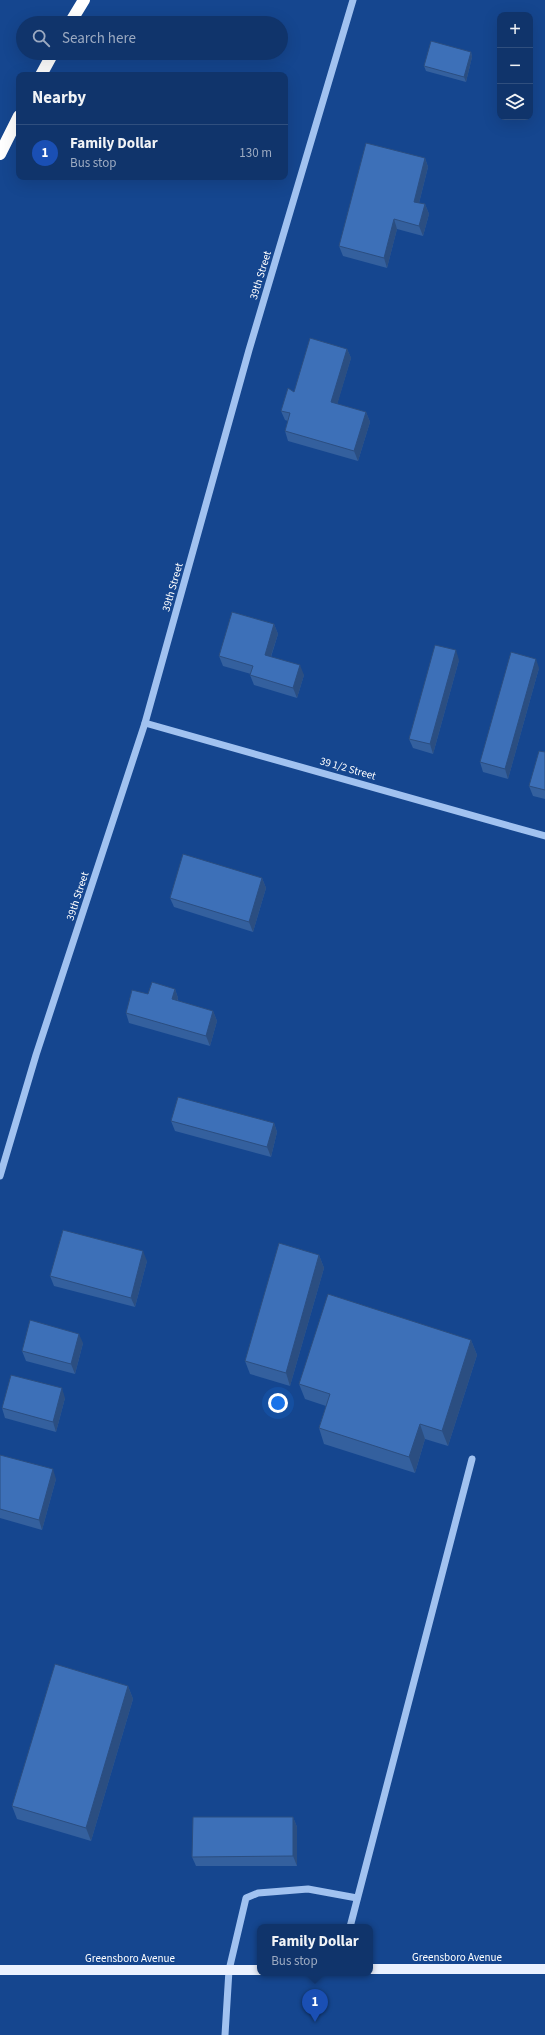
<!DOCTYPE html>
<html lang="en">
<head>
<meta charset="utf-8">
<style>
  body { margin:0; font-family:"Source Sans 3",sans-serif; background:#1e3f73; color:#f1f3f6 }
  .controls { position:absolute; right:12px; top:12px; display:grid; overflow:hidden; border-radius:8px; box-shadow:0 4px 16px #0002 }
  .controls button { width:36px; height:36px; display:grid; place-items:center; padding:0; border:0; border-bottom:1px solid #304f7e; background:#10346b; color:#f1f3f6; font:20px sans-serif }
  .you { position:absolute; left:278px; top:1403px; width:14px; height:14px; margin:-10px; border:3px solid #fff; border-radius:50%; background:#1a73e8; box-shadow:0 0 0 6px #1a73e833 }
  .badge { display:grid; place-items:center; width:26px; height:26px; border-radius:50%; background:#8c9099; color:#fff; font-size:13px; font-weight:700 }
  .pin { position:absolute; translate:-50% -33px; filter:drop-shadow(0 1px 2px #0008) }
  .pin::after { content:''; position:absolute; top:21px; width:14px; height:12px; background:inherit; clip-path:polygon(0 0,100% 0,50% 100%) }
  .popup { position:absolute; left:257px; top:1924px; width:116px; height:52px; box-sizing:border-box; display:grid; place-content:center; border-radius:8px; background:#10346b; filter:drop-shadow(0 1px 3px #0005); font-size:13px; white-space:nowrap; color:#9caac1 }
  .popup b { font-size:15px; color:#f1f3f6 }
  .popup::after { content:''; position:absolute; left:50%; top:100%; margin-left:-8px; border:8px solid transparent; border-top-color:#10346b }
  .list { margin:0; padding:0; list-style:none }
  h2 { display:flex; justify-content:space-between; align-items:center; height:52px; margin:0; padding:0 16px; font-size:17px }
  h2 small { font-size:13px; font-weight:400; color:#9caac1 }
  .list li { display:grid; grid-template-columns:26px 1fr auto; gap:12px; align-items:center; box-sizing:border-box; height:56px; padding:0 16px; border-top:1px solid #304f7e }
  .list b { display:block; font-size:15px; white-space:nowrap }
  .list p { margin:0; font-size:13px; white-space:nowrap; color:#9caac1 }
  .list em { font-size:13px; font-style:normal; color:#9caac1 }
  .icon { flex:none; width:22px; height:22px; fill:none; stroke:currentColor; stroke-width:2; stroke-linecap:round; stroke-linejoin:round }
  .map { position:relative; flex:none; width:545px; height:2035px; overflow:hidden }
  .search { position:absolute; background:#10346b; box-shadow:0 4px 16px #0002; left:16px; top:16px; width:272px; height:44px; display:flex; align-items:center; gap:10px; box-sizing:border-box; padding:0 14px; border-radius:22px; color:#9caac1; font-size:15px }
  .panel { position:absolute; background:#10346b; box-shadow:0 4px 16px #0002; left:16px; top:72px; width:272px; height:108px; border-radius:8px }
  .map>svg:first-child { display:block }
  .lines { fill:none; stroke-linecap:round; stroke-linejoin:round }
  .minor { stroke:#a1c2f0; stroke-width:7 }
  .major { stroke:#eaf1ff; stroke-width:10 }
  .highway { stroke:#fff; stroke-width:12 }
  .wall { fill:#34609e }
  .shaded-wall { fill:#2b4e81 }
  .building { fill:#3d70b8; stroke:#2b4e81 }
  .labels { text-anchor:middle; stroke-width:3; stroke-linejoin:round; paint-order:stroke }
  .street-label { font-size:11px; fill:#fff; stroke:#15468f }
</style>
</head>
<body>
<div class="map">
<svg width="545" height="2035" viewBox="0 0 545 2035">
  <rect width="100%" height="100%" fill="#15468f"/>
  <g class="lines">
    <g class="minor">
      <path d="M145 723 545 836"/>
      <path d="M0 1176 36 1055 145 723 249 350 353 0"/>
      <path d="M350 1927 472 1459"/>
      <path d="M225 2035 229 1970 246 1898 258 1893 308 1889 357 1898"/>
    </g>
    <g class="major">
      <path d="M370 1969H545"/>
      <path d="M0 1970H260"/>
    </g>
    <g class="highway">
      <path d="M70 23 84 0"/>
      <path d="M41 75 53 53"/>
      <path d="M0 154 19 116"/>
    </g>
  </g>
  <g class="wall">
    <path d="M471 52 472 57 466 82 426 71 424 66Z"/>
    <path d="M425 158 428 167 419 203 425 204 429 214 423 236 397 229 387 268 343 256 339 246Z"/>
    <path d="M347 349 351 358 337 404 366 412 370 422 358 461 288 441 285 431 288 421 285 420 281 411 294 392Z"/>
    <path d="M274 624 278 634 271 657 304 675 297 698 254 685 250 675 251 674 223 666 219 656Z"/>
    <path d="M459 660 433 754 413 748 409 739Z"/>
    <path d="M539 668 508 779 483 772 480 762Z"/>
    <path d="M545 752V799L533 796 529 786Z"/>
    <path d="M262 878 266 888 253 932 174 907 170 898Z"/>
    <path d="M175 989 178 998V1001L213 1011 217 1021 210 1046 129 1023 126 1013 148 994Z"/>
    <path d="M171 1121 274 1123 277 1132 271 1157 175 1131Z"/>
    <path d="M319 1255 324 1268 290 1386 250 1374 245 1361Z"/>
    <path d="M147 1261 135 1307 54 1286 50 1276Z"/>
    <path d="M471 1340 477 1355 448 1446 425 1439 415 1473 324 1444 319 1428 326 1406 305 1399 299 1384Z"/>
    <path d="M83 1343 75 1374 26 1361 22 1351Z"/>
    <path d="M65 1398 56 1432 5 1418 2 1408Z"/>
    <path d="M0 1455 56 1479 42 1530 0 1518Z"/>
    <path d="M128 1686 133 1699 91 1841 17 1819 12 1806Z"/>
    <path d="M293 1817 297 1827V1866H196L192 1857Z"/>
  </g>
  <g class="shaded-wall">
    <path d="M471 52 472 57 466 82 464 77Z"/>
    <path d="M425 158 428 167 417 211 414 202Z"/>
    <path d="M425 204 429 214 423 236 419 226Z"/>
    <path d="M394 219 397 229 387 268 384 258Z"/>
    <path d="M347 349 351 358 335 412 331 402Z"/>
    <path d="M366 412 370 422 358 461 354 451Z"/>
    <path d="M274 624 278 634 268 665 265 655Z"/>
    <path d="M456 650 459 660 433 754 430 744Z"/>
    <path d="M536 659 539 668 508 779 505 769Z"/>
    <path d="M300 665 304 675 297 698 293 688Z"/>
    <path d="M262 878 266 888 253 932 249 922Z"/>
    <path d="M175 989 178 998 175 1009 172 999Z"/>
    <path d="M213 1011 217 1021 210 1046 206 1036Z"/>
    <path d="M274 1123 277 1132 271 1157 267 1147Z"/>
    <path d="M143 1251 147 1261 135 1307 131 1298Z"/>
    <path d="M319 1255 324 1268 290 1386 286 1373Z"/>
    <path d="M79 1334 83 1343 75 1374 71 1364Z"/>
    <path d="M471 1340 477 1355 448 1446 442 1431Z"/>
    <path d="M62 1388 65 1398 56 1432 53 1422Z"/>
    <path d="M420 1424 425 1439 415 1473 409 1457Z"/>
    <path d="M53 1469 56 1479 42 1530 39 1520Z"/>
    <path d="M128 1686 133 1699 91 1841 86 1828Z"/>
    <path d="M293 1817 297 1827V1866L293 1856Z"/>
  </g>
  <g class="building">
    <path d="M431 41 471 52 464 77 424 66Z"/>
    <path d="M366 143 425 158 414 202 425 204 419 226 394 219 384 258 339 246Z"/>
    <path d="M310 338 347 349 331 402 366 412 354 451 285 431 290 413 281 411 288 388 294 392Z"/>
    <path d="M232 612 274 624 265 655 300 665 293 688 250 675 253 666 219 656Z"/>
    <path d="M435 645 456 650 430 744 409 739Z"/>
    <path d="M511 652 536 659 505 769 480 762Z"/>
    <path d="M539 751 545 752V790L529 786Z"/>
    <path d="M183 854 262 878 249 922 170 898Z"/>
    <path d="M152 982 175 989 172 999 213 1011 206 1036 126 1013 132 990 148 994Z"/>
    <path d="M178 1097 274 1123 267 1147 171 1121Z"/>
    <path d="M63 1230 143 1251 131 1298 50 1276Z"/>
    <path d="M279 1243 319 1255 286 1373 245 1361Z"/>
    <path d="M328 1294 471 1340 442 1431 420 1424 409 1457 319 1428 330 1394 299 1384Z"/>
    <path d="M30 1320 79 1334 71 1364 22 1351Z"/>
    <path d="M11 1375 62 1388 53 1422 2 1408Z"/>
    <path d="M0 1455 53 1469 39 1520 0 1509Z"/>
    <path d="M55 1664 128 1686 86 1828 12 1806Z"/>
    <path d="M193 1817H293V1856L192 1857Z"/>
  </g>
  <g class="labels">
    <g class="street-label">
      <text transform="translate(260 275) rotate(-73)" y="4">39th Street</text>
      <text transform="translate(172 587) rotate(-74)" y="4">39th Street</text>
      <text transform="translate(348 768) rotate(16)" y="4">39 1/2 Street</text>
      <text transform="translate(77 896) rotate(-72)" y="4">39th Street</text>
      <text x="457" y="1961">Greensboro Avenue</text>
      <text x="130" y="1962">Greensboro Avenue</text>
    </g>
  </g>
</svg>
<div class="controls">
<button>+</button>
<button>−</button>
<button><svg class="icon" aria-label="layers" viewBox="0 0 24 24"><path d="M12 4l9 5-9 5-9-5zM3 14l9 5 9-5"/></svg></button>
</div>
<div class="you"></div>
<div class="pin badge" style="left:315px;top:2022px;background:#1a4fb4">1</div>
<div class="popup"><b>Family Dollar</b>Bus stop</div>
<div class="search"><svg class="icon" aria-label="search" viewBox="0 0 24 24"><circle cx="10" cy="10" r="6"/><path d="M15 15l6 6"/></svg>Search here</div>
<section class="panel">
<h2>Nearby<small></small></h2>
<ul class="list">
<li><span class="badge" style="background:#1a4fb4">1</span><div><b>Family Dollar</b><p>Bus stop</p></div><em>130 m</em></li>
</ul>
</section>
</div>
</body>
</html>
